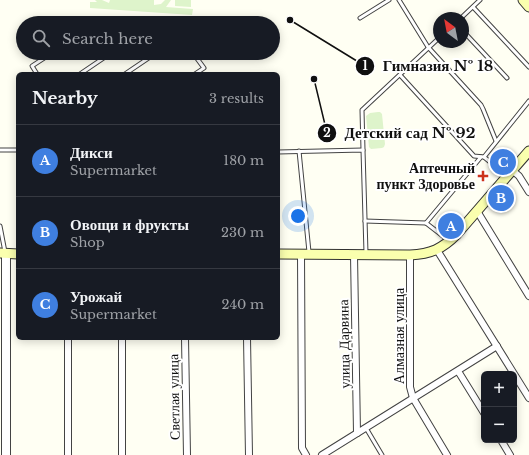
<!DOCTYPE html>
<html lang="en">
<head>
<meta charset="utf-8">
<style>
  body { margin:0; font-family:"Libre Baskerville",serif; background:#242831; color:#f1f3f6 }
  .controls { position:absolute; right:12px; bottom:12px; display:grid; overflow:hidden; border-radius:6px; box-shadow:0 2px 10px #0003 }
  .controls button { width:36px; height:36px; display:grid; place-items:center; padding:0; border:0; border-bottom:1px solid #363941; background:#171b24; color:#f1f3f6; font:20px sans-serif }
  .compass { position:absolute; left:433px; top:12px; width:36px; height:36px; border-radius:50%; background:#171b24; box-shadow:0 2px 10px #0003; rotate:328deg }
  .you { position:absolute; left:298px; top:216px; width:14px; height:14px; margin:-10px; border:3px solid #fff; border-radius:50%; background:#1a73e8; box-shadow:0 0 0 6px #1a73e833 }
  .badge { display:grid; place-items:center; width:26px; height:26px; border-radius:50%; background:#cc321b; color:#fff; font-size:13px; font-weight:700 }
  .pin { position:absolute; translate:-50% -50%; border:2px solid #fff; box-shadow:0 1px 4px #0006 }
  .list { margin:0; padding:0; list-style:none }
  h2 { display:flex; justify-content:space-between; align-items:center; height:52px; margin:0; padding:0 16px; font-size:17px }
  h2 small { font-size:13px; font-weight:400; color:#9ea1a6 }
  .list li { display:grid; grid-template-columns:26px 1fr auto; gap:12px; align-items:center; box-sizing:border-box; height:72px; padding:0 16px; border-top:1px solid #363941 }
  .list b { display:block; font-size:15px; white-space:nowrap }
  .list p { margin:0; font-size:13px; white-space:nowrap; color:#9ea1a6 }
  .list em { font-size:13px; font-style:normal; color:#9ea1a6 }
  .icon { flex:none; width:22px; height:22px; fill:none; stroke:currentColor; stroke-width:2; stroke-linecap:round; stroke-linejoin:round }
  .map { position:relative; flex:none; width:529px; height:455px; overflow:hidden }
  .search { position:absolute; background:#171b24; box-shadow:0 2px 10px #0003; left:16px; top:16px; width:264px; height:44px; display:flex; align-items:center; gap:10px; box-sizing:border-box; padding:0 14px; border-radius:22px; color:#9ea1a6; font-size:15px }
  .panel { position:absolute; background:#171b24; box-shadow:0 2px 10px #0003; left:16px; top:72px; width:264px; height:268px; border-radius:6px }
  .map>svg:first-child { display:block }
  .pitch { fill:#def4cb }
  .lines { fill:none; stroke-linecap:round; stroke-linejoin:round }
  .service-casing { stroke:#434343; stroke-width:5 }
  .minor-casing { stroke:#434343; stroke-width:8 }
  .tertiary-casing { stroke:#434343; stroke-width:10 }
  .secondary-casing { stroke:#323232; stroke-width:11 }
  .service { stroke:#fff; stroke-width:3 }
  .minor { stroke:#fff; stroke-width:6 }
  .tertiary { stroke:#fff; stroke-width:8 }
  .secondary { stroke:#faffae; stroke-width:9 }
  .poi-dot { fill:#cc321b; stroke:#fff; stroke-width:1.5 }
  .labels { text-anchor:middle; stroke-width:4; stroke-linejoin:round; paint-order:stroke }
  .poi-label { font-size:14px; font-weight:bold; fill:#101010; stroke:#fff; text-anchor:end }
  .street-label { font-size:14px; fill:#101010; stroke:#fff }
  .leader { fill:none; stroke:#101010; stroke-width:1.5 }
  .callout-dot { fill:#101010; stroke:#fff; stroke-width:1.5 }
  .mark-label { font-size:12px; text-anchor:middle; font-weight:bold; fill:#fff }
  .callout-label { font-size:15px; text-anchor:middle; font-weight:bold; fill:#101010; stroke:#fff; stroke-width:4; stroke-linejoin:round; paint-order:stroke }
</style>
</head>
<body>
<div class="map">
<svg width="529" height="455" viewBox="0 0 529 455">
  <rect width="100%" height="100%" fill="#fffff3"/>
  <g class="pitch">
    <path d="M95 0H102L109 3 110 0H154V5L161 4 165 0H171L166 7 193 9 192 15 90 8V2H97Z"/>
    <path d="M175 0H191V7L175 6Z"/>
    <path d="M378 112H380L382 114 385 144 384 147 382 148 371 149 369 147 366 116 370 113Z"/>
  </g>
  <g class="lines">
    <g class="service-casing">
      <g id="service">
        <path d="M399 0 428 47 481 105 483 109 496 141"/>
        <path d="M473 7 529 67"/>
        <path d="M360 18 389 0"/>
        <path d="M461 18 480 0"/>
        <path d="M463 31 507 78"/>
        <path d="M193 53 204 68 195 74"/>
        <path d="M37 74 32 66 52 53"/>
        <path d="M80 74 111 53"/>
        <path d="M125 74 156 53"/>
        <path d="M400 75 474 156 484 157 506 175"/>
        <path d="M0 150H18"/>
        <path d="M363 150 362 110 439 38"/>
        <path d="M299 151 309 252"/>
        <path d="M278 152 363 150 366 253"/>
        <path d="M484 157 529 101"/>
        <path d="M365 221 426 223 448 240"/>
        <path d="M426 223 481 157"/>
        <path d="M0 226 5 252"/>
        <path d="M366 428 382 455"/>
      </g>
    </g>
    <g class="minor-casing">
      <g id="minor">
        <path d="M512 170 519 176 529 192"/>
        <path d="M477 211 529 296"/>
        <path d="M437 250 529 398"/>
        <path d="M301 254 302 448 306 455"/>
        <path d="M354 255 357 433"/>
        <path d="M410 255V387L413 398 447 455"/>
        <path d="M122 338V455"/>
        <path d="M185 338 187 455"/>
        <path d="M247 338 249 455"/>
        <path d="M458 371 484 413"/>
        <path d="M501 440 510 455"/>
        <path d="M68 455V338"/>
        <path d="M322 455 497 346"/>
      </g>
    </g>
    <g class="tertiary-casing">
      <path id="tertiary" d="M6 254V455"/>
    </g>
    <g class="secondary-casing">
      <g id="secondary">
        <path d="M523 0 529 7"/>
        <path d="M0 253 18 254"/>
        <path d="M278 254 410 255C431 254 442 249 457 234L529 151"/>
      </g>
    </g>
    <use href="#service" class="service"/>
    <use href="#minor" class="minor"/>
    <use href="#tertiary" class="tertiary"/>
    <use href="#secondary" class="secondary"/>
  </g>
  <path class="poi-dot" d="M481 170h4v4h4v4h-4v4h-4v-4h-4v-4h4z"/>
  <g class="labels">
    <g class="poi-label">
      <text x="475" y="173">Аптечный<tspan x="475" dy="16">пункт Здоровье</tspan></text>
    </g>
    <g class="street-label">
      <text transform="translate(399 336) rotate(-90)" y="5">Алмазная улица</text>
      <text transform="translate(344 344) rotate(-91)" y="5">улица Дарвина</text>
      <text transform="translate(174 397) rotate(-91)" y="5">Светлая улица</text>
    </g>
  </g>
  <path class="leader" d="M290 20L365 66M314 79L327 133"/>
  <g class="callout-dot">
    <circle cx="290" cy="20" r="4"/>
    <circle cx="314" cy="79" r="4"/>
    <circle cx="365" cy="66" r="10"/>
    <circle cx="327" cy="133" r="10"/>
  </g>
  <g class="mark-label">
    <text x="365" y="70">1</text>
    <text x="327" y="137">2</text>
  </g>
  <g class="callout-label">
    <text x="438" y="71">Гимназия № 18</text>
    <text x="410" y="138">Детский сад № 92</text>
  </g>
</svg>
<div class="controls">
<button>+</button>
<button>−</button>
</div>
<svg class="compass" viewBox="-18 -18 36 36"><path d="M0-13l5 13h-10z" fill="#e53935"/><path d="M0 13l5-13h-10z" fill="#9ea1a6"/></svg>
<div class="you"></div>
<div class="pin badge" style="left:451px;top:226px;background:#3f7fe0">A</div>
<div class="pin badge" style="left:501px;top:198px;background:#3f7fe0">B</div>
<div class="pin badge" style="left:503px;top:162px;background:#3f7fe0">C</div>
<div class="search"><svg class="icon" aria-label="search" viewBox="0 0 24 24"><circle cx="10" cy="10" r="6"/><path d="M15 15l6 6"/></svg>Search here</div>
<section class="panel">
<h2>Nearby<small>3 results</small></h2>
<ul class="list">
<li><span class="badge" style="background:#3f7fe0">A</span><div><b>Дикси</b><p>Supermarket</p></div><em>180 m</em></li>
<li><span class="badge" style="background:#3f7fe0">B</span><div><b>Овощи и фрукты</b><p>Shop</p></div><em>230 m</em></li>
<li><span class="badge" style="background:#3f7fe0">C</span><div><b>Урожай</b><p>Supermarket</p></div><em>240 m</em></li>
</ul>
</section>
</div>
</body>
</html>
